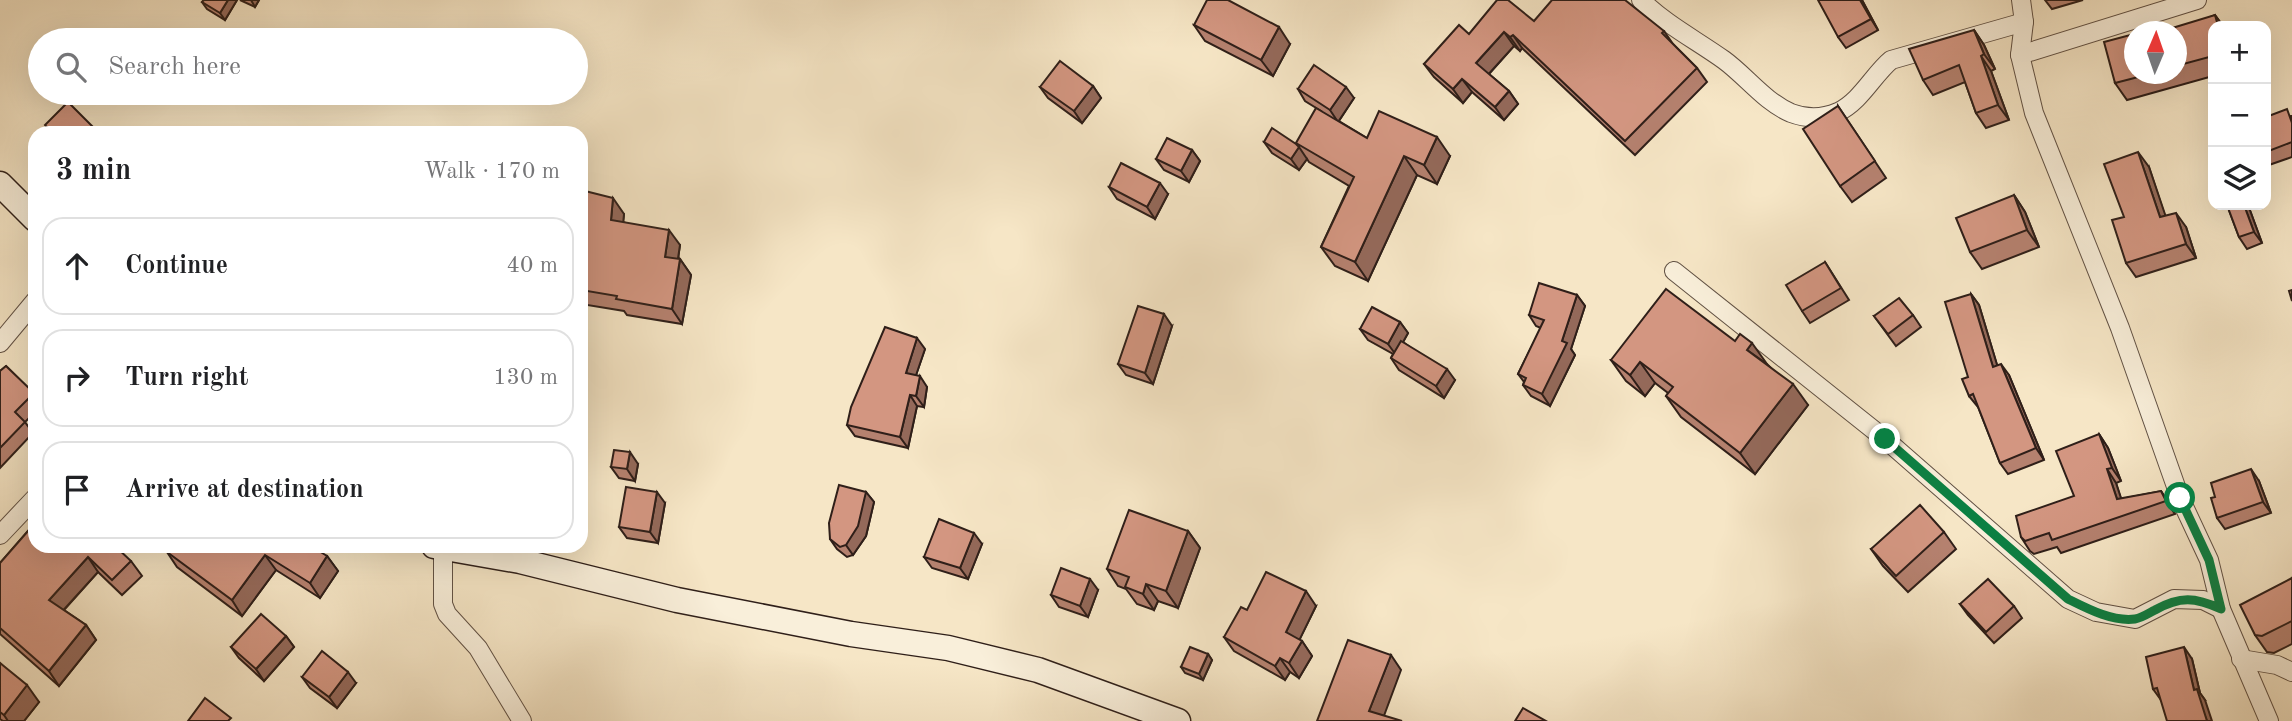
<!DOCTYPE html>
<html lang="en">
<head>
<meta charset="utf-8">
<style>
  body { margin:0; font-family:"Old Standard TT",serif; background:#f2f2f2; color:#202124 }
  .controls { position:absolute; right:21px; top:21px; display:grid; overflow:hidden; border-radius:14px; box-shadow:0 7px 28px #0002 }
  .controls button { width:63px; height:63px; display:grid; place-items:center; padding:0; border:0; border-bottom:2px solid #e0e0e0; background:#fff; color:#202124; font:35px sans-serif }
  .compass { position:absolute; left:2124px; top:21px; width:63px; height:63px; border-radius:50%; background:#fff; box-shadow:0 7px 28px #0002; rotate:2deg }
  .stop { position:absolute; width:21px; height:21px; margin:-16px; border:5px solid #0b8043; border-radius:50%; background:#fff }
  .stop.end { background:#0b8043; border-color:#fff; box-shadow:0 2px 7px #0008 }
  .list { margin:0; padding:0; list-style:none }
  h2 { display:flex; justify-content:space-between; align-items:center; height:91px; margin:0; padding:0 28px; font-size:30px }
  h2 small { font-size:23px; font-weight:400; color:#757577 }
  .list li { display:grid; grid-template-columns:46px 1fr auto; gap:21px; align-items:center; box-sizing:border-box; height:98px; margin:0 14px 14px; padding:0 14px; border:2px solid #e0e0e0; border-radius:21px }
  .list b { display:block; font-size:26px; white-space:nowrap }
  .list em { font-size:23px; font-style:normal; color:#757577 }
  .icon { flex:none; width:38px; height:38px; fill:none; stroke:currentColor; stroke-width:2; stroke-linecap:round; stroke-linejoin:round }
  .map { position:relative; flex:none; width:2292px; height:721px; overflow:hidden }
  .search { position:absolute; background:#fff; box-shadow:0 7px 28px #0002; left:28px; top:28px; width:560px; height:77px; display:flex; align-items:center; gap:18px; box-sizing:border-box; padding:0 24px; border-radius:38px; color:#757577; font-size:26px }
  .panel { position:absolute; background:#fff; box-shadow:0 7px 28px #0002; left:28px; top:126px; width:560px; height:427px; border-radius:21px }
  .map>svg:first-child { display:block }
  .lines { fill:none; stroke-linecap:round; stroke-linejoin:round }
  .minor-casing { stroke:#615144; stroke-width:20 }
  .secondary-casing { stroke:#2f1f19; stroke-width:27 }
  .minor { stroke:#f9efda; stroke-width:18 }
  .secondary { stroke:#f9efda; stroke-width:24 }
  .wall { fill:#b5816f; stroke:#2f1f19; stroke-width:2 }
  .shaded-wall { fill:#94695a; stroke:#2f1f19; stroke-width:2 }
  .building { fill:#d39681; stroke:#2f1f19; stroke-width:2 }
  .route { stroke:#0b8043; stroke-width:9 }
</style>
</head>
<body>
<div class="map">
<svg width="2292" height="721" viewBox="0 0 2292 721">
  <rect width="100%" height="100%" fill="#f6e6c6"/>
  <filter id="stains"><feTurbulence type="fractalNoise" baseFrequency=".00286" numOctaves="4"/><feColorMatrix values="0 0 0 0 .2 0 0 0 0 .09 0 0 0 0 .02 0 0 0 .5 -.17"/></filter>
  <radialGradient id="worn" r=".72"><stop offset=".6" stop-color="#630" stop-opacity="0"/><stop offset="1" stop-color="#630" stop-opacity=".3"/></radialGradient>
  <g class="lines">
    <g class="minor-casing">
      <g id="minor">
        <path d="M1641 0C1665 24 1696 40 1724 60 1746 76 1765 102 1791 113 1807 119 1822 119 1838 112 1861 101 1873 75 1891 60L2024 22"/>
        <path d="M2021 0 2024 22 2020 55 2034 113 2120 328 2180 498 2209 560 2221 609 2269 721"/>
        <path d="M2020 55 2197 0"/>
        <path d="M1674 271 1885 439 2068 599 2096 612 2135 619 2174 599 2203 600 2221 609"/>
        <path d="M0 343 35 301"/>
        <path d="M0 535 35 498"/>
        <path d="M443 549V604L447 614 478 648 522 721"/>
        <path d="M2241 659 2277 665 2292 672"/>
      </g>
    </g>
    <g class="secondary-casing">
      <g id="secondary">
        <path d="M0 184 35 219"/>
        <path d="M434 546 520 561 677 600 851 634 948 648 1038 670 1178 721"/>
      </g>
    </g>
    <use href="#minor" class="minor"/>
    <use href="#secondary" class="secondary"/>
  </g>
  <g class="wall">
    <path d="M204 0H237L225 20 207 9 202 2Z"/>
    <path d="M240 0H259L255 7Z"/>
    <path d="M1862 0 1878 30 1846 48 1838 37Z"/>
    <path d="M2045 0H2083L2052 9Z"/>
    <path d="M2215 15 2223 26H2213V76L2127 100 2115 83 2134 74H2176V32Z"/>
    <path d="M1534 21 1664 31 1673 44 1697 68 1707 82 1635 155 1522 48 1520 51 1514 46 1489 74 1509 91 1518 104 1504 120 1472 92 1463 103 1434 77 1424 64 1469 34Z"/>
    <path d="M1194 25 1290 44 1273 76 1205 41Z"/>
    <path d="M1974 30 1984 45 1995 69 1991 71 2009 120 1986 128 1976 113 1965 82 1933 95 1923 80Z"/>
    <path d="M1093 86 1101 98 1082 123 1048 98 1040 87Z"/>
    <path d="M1298 89 1354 98 1339 121 1367 138 1450 156 1437 184 1417 175 1368 281 1335 266 1321 247 1349 186 1309 162 1307 159 1299 170 1272 153 1264 142 1296 144 1321 111 1305 101Z"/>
    <path d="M1838 106 1886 178 1852 202 1840 186Z"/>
    <path d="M2292 116V157L2266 166V117Z"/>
    <path d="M1192 150 1200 161 1189 182 1164 170 1156 159Z"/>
    <path d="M2149 167 2165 216 2186 227 2196 258 2136 277 2126 263 2124 217Z"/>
    <path d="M1109 187 1168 194 1155 219 1117 199Z"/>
    <path d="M581 190 624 214 623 222 680 245 678 259H680L691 275 682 324 627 315 624 311 581 304Z"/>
    <path d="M2014 195 2025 212 2039 247 1982 269 1970 252Z"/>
    <path d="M2227 205H2248L2262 243 2247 249 2239 237Z"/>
    <path d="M1825 262 1849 300 1810 323 1802 311Z"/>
    <path d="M1971 294 1979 305 1997 365 2009 375 2044 460 2008 474 2000 463 1978 407 1969 396 1968 377Z"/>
    <path d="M1577 295 1585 306 1571 349 1575 355 1550 406 1531 396 1523 385 1524 382 1518 374 1541 328 1536 326 1529 315Z"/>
    <path d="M1913 315 1921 327 1896 346 1874 316Z"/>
    <path d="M1400 322 1408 333 1403 342 1455 380 1444 398 1399 370 1391 358 1393 354 1368 340 1360 329Z"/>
    <path d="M1172 326 1153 384 1126 375 1118 364Z"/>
    <path d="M925 349 916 375 927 387 924 407 917 406 908 448 855 436 847 425Z"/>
    <path d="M1611 360 1767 364 1808 405 1755 474 1681 417 1666 396 1668 393 1655 383 1645 396 1626 381Z"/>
    <path d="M6 366 35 395V412L25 422 33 433 0 468V371Z"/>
    <path d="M2099 434 2108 448 2121 481 2116 483 2121 499 2161 491 2170 505 2175 514 2061 553 2057 547 2034 554 2030 551 2021 537 2074 496Z"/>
    <path d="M638 464 635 481 619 478 611 467Z"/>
    <path d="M2259 481 2271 513 2225 529 2217 518Z"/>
    <path d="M866 492 874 502 866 536 853 555 847 557 837 549 830 539Z"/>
    <path d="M665 503 658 543 627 538 619 527Z"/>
    <path d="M35 523 131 561 142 576 122 595 98 572 64 610 86 625 96 640 59 686 0 634V563Z"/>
    <path d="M1188 531 1200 548 1178 608 1158 601 1154 610 1137 604 1126 589 1118 586 1107 569Z"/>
    <path d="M1944 532 1956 549 1908 592 1883 566 1871 549Z"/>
    <path d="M982 544 968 579 932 568 924 557Z"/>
    <path d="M167 552 327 556 338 571 320 598 276 570 242 616 177 567Z"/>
    <path d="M2292 578V644L2274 653 2267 652 2255 635Z"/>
    <path d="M1098 590 1088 617 1059 607 1051 595Z"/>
    <path d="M1960 604 2014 606 2022 618 1994 643 1968 615Z"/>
    <path d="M1316 606 1299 640 1302 641 1312 656 1299 678 1290 672 1285 680 1234 651 1224 637Z"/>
    <path d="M286 636 294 647 264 681 239 658 231 647Z"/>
    <path d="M1208 654 1212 660 1203 680 1185 673 1181 667Z"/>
    <path d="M2192 659 2200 693 2205 700H2161L2153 689Z"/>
    <path d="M0 663 39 702 24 721H3L0 719Z"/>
    <path d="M302 677 356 683 337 708 310 688Z"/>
  </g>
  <g class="shaded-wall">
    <path d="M228 0H237L225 20 220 13Z"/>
    <path d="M251 0H259L255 7Z"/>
    <path d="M1860 0H1862L1878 30 1871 19Z"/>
    <path d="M2215 15 2223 26H2218Z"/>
    <path d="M1279 27 1290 44 1273 76 1261 60Z"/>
    <path d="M1974 30 1984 45 1995 69 1984 54Z"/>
    <path d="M1504 32 1514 46 1486 77 1476 63Z"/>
    <path d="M1513 35 1522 48 1520 51 1510 37Z"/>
    <path d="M1981 56 1991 71 2009 120 1998 105Z"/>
    <path d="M1462 79 1472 92 1463 103 1453 89Z"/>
    <path d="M1093 86 1101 98 1082 123 1074 111Z"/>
    <path d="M1346 87 1354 98 1338 122 1330 110Z"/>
    <path d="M1509 91 1518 104 1504 120 1495 107Z"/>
    <path d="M1437 137 1450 156 1437 184 1424 165Z"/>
    <path d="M1299 147 1307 159 1299 170 1291 159Z"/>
    <path d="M1192 150 1200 161 1189 182 1181 171Z"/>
    <path d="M2138 152 2149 167 2171 232 2160 217Z"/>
    <path d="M1404 156 1417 175 1368 281 1355 262Z"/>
    <path d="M1160 183 1168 194 1155 219 1147 207Z"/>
    <path d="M2014 195 2025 212 2039 247 2027 230Z"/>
    <path d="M613 198 624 214 622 236 611 220Z"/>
    <path d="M2244 205H2248L2262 243 2254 232Z"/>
    <path d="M2176 213 2186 227 2196 258 2186 244Z"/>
    <path d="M669 230 680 245 676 272 665 257Z"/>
    <path d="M680 259 691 275 682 324 672 309Z"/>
    <path d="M1971 294 1979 305 2001 378 1993 367Z"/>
    <path d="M1577 295 1585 306 1571 349 1575 355 1550 406 1542 394 1562 341Z"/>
    <path d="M1164 314 1172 326 1153 384 1145 373Z"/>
    <path d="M1400 322 1408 333 1396 355 1388 344Z"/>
    <path d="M917 338 925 349 913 384 906 373Z"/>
    <path d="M1752 343 1767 364 1747 350Z"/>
    <path d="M1640 362 1655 383 1645 396 1630 375Z"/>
    <path d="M2001 364 2009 375 2044 460 2036 448Z"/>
    <path d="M1447 369 1455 380 1444 398 1436 386Z"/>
    <path d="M920 376 927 387 924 407 916 396Z"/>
    <path d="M1793 384 1808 405 1755 474 1740 453Z"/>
    <path d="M910 395 917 406 908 448 900 437Z"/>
    <path d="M2099 434 2108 448 2121 481 2112 468Z"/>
    <path d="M630 452 638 464 635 481 627 469Z"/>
    <path d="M2107 469 2116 483 2126 513 2117 499Z"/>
    <path d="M2251 469 2259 481 2271 513 2263 502Z"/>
    <path d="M2161 491 2170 505 2175 514 2166 501Z"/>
    <path d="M657 492 665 503 658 543 650 532Z"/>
    <path d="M866 492 874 502 866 536 853 555 846 545Z"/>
    <path d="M1188 531 1200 548 1178 608 1166 591Z"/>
    <path d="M974 533 982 544 968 579 960 568Z"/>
    <path d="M265 555 276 570 242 616 232 600Z"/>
    <path d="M327 556 338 571 320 598 310 583Z"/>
    <path d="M88 557 98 572 59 615 49 600Z"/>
    <path d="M1090 579 1098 590 1088 617 1080 606Z"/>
    <path d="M1146 584 1158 601 1154 610 1143 594Z"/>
    <path d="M1306 591 1316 606 1296 647 1286 632Z"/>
    <path d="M86 625 96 640 59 686 49 671Z"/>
    <path d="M286 636 294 647 264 681 256 669Z"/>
    <path d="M1302 641 1312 656 1299 678 1289 663Z"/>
    <path d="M2184 647 2192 659 2200 693 2205 700 2212 721H2207L2194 690Z"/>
    <path d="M1208 654 1212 660 1203 680 1199 674Z"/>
    <path d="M1391 655 1401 670 1382 721 1369 711Z"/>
    <path d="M1280 658 1290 672 1285 680 1275 666Z"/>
    <path d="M348 672 356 683 337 708 329 697Z"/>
    <path d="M27 685 39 702 24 721H8L4 715Z"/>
  </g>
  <g class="building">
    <path d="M204 0H228L220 13 202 2Z"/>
    <path d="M1207 0H1228L1279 27 1261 60 1194 25Z"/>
    <path d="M1497 0H1508L1534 21 1552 0H1625L1664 31 1662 33 1697 68 1625 141 1513 35 1510 37 1504 32 1476 63 1509 91 1495 107 1462 79 1453 89 1424 64 1459 25 1469 34Z"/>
    <path d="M1818 0H1860L1871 19 1838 37Z"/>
    <path d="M2215 15 2218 26H2213V56L2176 66V32H2159Z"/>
    <path d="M1974 30 1984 54 1981 56 1998 105 1976 113 1959 65 1923 80 1909 49Z"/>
    <path d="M2134 34V74H2150L2115 83 2104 42Z"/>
    <path d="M1060 61 1093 86 1074 111 1040 87Z"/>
    <path d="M1314 65 1346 87 1330 110 1298 89Z"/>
    <path d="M68 102 99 133H52L45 125Z"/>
    <path d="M1838 106 1875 161 1840 186 1803 129Z"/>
    <path d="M1316 108 1367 138 1379 111 1437 137 1424 165 1404 156 1355 262 1321 247 1354 177 1296 143Z"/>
    <path d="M2287 109 2292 123V142L2266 152V117Z"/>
    <path d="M1272 128 1296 144 1299 147 1291 159 1264 142Z"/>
    <path d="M1167 138 1192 150 1181 171 1156 159Z"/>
    <path d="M2138 152 2160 217 2176 213 2186 244 2126 263 2112 220 2124 217 2104 164Z"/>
    <path d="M1121 163 1160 183 1147 207 1109 187Z"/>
    <path d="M581 190 613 198 611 220 669 230 665 257 680 259 672 309 616 299 617 296 581 290Z"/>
    <path d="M2014 195 2027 230 1970 252 1956 218Z"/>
    <path d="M2227 205H2244L2254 232 2239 237Z"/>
    <path d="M1825 262 1841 288 1802 311 1786 285Z"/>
    <path d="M1539 283 1577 295 1562 341 1567 343 1542 394 1523 385 1526 378 1518 374 1544 320 1529 315Z"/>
    <path d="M1666 289 1735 341 1740 334 1752 343 1747 350 1793 384 1740 453 1666 396 1673 387 1640 362 1630 375 1611 360Z"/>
    <path d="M2292 290V301L2289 291Z"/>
    <path d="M1971 294 1993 367 2001 364 2036 448 2000 463 1973 394 1969 396 1962 379 1968 377 1945 302Z"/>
    <path d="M1899 298 1913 315 1888 334 1874 316Z"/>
    <path d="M1138 306 1164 314 1145 373 1118 364Z"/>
    <path d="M1372 307 1400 322 1388 344 1360 329Z"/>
    <path d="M885 327 917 338 906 373 920 376 916 396 910 395 900 437 847 425 851 407Z"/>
    <path d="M1401 341 1447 369 1436 386 1391 358Z"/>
    <path d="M6 366 34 393 15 412 25 422 0 448V371Z"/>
    <path d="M2099 434 2112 468 2107 469 2117 499 2161 491 2166 501 2052 540 2049 533 2025 541 2021 537 2016 516 2074 496 2056 451Z"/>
    <path d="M614 450 630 452 627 469 611 467Z"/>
    <path d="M2251 469 2263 502 2217 518 2211 498 2215 497 2211 483Z"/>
    <path d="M839 485 866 492 858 526 846 545 840 547 830 539 829 523Z"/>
    <path d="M626 487 657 492 650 532 619 527Z"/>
    <path d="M1920 505 1944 532 1896 576 1871 549Z"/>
    <path d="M1129 510 1188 531 1166 591 1146 584 1143 594 1125 587 1129 577 1107 569Z"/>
    <path d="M939 519 974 533 960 568 924 557Z"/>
    <path d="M35 523V546H115L131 561 112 580 88 557 49 600 86 625 49 671 0 628V563Z"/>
    <path d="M171 546H311L327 556 310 583 265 555 232 600 167 552Z"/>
    <path d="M1061 568 1090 579 1080 606 1051 595Z"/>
    <path d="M1266 572 1306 591 1286 632 1302 641 1289 663 1280 658 1275 666 1224 637 1241 607 1247 610Z"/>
    <path d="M2292 578V621L2262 636 2255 635 2240 605Z"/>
    <path d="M1988 579 2014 606 1986 632 1960 604Z"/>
    <path d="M261 614 286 636 256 669 231 647Z"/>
    <path d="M1348 640 1391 655 1369 711 1402 721H1317Z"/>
    <path d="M1190 647 1208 654 1199 674 1181 667Z"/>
    <path d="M2184 647 2194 690 2197 689 2207 721H2167L2157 688 2153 689 2146 657Z"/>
    <path d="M322 651 348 672 329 697 302 677Z"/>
    <path d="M0 663 27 685 4 715 0 712Z"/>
    <path d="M205 698 231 718 228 721H188Z"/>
    <path d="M1523 708 1546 721H1515Z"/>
  </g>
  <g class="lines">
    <path class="route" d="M1885 439 2068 599C2088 609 2113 622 2135 619 2142 618 2149 613 2155 610 2180 596 2195 597 2221 609L2209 560 2180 498"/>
  </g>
  <rect width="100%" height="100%" filter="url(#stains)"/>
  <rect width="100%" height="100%" fill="url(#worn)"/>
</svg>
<div class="controls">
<button>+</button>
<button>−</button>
<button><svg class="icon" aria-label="layers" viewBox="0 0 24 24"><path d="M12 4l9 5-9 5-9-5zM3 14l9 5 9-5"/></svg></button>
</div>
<svg class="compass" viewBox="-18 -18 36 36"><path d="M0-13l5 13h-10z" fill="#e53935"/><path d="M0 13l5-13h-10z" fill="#757577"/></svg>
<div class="stop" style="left:2180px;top:498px"></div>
<div class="stop end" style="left:1885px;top:439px"></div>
<div class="search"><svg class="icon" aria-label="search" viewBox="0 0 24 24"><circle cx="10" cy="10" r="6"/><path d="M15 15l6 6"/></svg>Search here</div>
<section class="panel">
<h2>3 min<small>Walk · 170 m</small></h2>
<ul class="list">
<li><svg class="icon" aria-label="ahead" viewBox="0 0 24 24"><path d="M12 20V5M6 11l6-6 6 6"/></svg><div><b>Continue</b></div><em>40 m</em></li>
<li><svg class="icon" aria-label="right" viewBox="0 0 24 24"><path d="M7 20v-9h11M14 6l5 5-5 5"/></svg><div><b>Turn right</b></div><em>130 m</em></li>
<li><svg class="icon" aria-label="arrive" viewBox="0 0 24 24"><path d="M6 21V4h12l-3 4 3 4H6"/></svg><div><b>Arrive at destination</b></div></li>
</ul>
</section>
</div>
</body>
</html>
